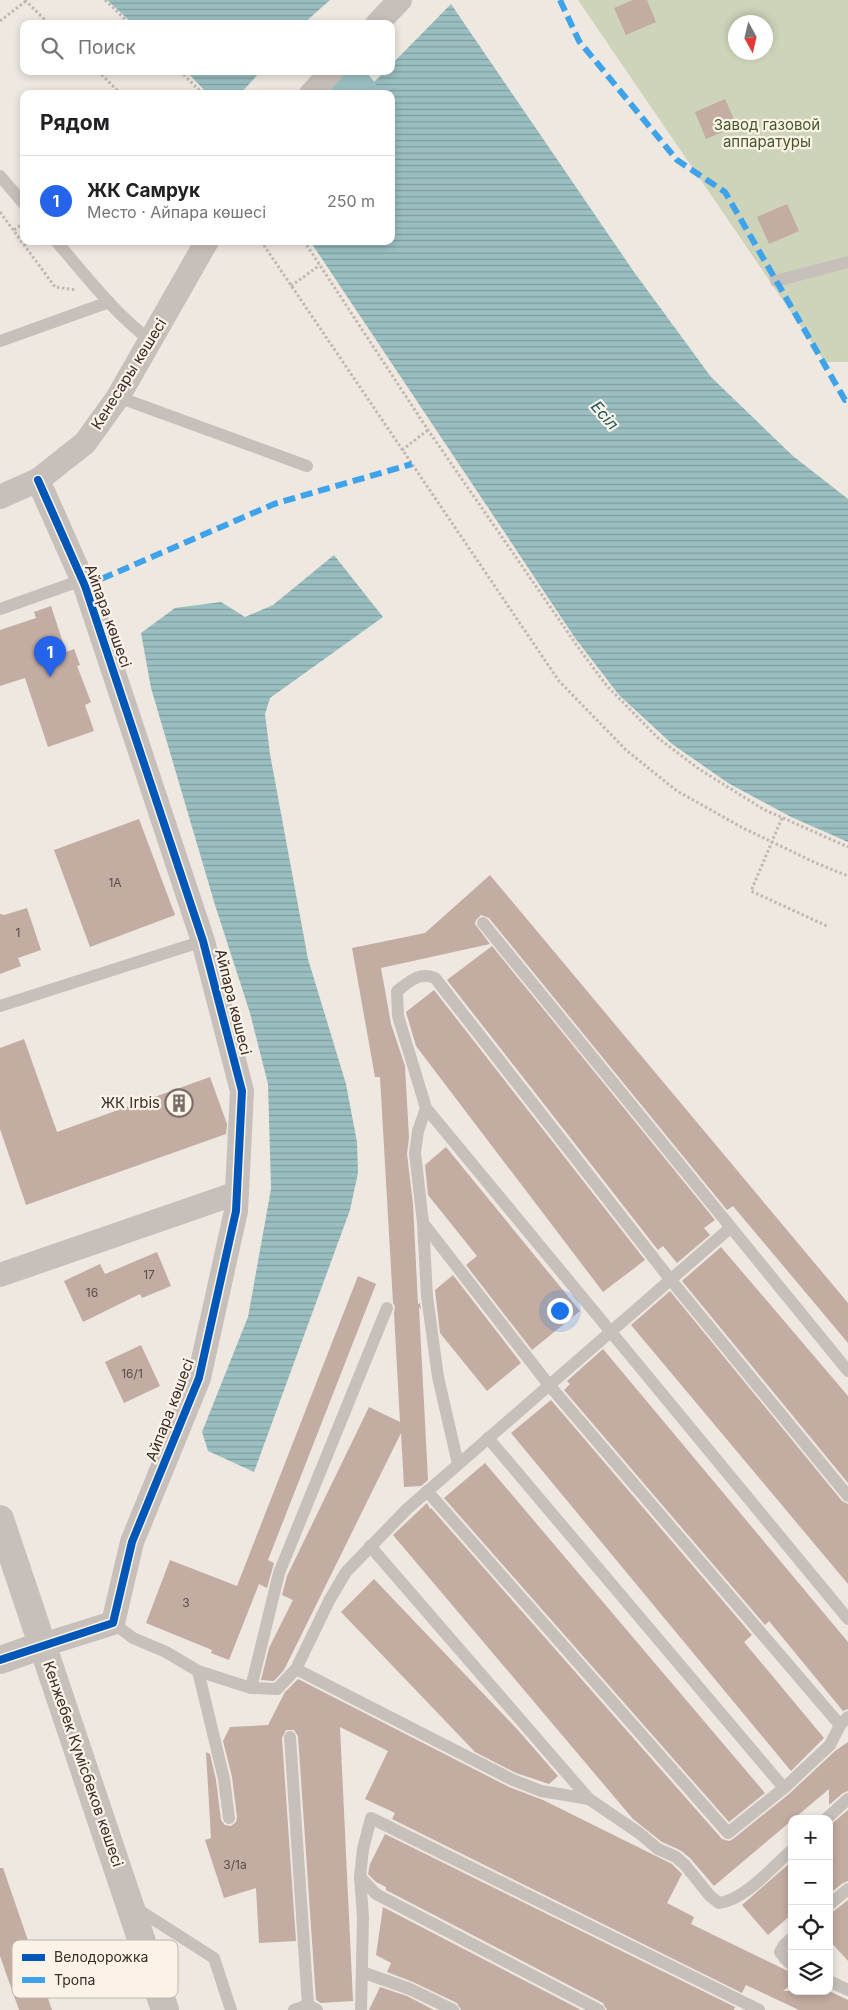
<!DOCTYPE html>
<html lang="ru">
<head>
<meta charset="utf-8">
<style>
  body { margin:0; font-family:Inter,sans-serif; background:#f2f2f2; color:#202124 }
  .controls { position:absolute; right:15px; bottom:15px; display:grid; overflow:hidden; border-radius:10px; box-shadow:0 2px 8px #0003 }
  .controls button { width:45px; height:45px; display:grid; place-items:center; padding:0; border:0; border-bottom:1px solid #e0e0e0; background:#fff; color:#202124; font:25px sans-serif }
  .compass { position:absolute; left:728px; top:15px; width:45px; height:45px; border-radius:50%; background:#fff; box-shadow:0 2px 8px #0003; rotate:172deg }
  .you { position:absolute; left:559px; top:1310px; width:18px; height:18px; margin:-12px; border:4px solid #fff; border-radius:50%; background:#1a73e8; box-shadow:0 0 0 8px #1a73e833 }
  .badge { display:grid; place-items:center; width:32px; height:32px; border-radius:50%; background:#2563eb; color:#fff; font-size:16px; font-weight:700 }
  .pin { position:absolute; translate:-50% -41px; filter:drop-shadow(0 1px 2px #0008) }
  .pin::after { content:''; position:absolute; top:26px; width:18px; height:15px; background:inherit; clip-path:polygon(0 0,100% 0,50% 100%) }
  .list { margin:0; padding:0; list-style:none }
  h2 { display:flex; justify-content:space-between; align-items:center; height:65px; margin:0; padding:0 20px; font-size:21px }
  h2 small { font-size:16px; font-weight:400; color:#757577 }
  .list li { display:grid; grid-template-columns:32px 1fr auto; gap:15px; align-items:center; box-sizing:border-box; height:90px; padding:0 20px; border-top:1px solid #e0e0e0 }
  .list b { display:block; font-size:19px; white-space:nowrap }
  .list p { margin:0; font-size:16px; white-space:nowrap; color:#757577 }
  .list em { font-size:16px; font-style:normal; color:#757577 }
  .icon { flex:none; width:28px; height:28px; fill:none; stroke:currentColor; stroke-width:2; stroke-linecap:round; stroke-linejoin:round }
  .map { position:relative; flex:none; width:848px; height:2010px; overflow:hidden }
  .search { position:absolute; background:#fff; box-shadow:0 2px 8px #0003; left:20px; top:20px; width:375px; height:55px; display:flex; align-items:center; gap:12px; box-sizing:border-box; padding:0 18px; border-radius:10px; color:#757577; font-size:19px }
  .panel { position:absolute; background:#fff; box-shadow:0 2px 8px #0003; left:20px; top:90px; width:375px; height:155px; border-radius:10px }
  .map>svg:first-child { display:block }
  .garden { fill:#ced4ba; fill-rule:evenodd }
  .water { fill:url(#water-rules) }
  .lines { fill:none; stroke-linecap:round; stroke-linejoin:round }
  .river { stroke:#9bbfc1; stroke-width:39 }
  .building { fill:#c3aca1 }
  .path { stroke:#c0b9b2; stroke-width:3; stroke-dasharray:2.5 2.5; stroke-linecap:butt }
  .service { stroke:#c7c0ba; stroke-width:12 }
  .minor { stroke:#c7c0ba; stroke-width:24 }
  .tertiary { stroke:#c7c0ba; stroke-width:28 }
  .quiet { stroke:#3fa3eb; stroke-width:6; stroke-dasharray:12 6; stroke-linecap:butt }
  .cycleway-casing { stroke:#fbf3e8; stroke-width:11 }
  .cycleway { stroke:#0057b8; stroke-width:8 }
  .labels { text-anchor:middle; stroke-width:4.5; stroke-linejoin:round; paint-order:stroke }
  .number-label { font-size:12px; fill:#5b4d46 }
  .park-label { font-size:15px; fill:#455929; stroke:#fbf3e8 }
  .street-label { font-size:15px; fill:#382d27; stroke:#fbf3e8 }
  .poi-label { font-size:15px; fill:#382d27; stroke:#fbf3e8; text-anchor:end }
  .water-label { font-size:16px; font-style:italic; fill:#1a565d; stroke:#fbf3e8 }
  .key { fill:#fbf3e8; stroke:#c0b8ae; stroke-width:1 }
  .key-label { font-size:14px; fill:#382d27 }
</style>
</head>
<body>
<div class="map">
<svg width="848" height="2010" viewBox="0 0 848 2010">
  <defs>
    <pattern id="water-rules" width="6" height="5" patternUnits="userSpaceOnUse" patternTransform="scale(1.25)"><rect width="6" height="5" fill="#9bbfc1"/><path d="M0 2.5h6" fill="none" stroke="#7f9c9d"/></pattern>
  </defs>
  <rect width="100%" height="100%" fill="#eee8e1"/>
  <path class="garden" d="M578 0H848V362H825ZM736 22H766V52H736Z"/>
  <g class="water">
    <path d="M107 0H330L303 24H133Z"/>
    <path d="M451 4 634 272 711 377 793 456 848 499V842L791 817 728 783 672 744 619 695 575 638 310 241H391V94H362L385 71H391V65Z"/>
    <path d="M186 71H261L240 94H208Z"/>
    <path d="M334 555 383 617 270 698 265 714 270 754 308 959 346 1084 357 1142 358 1173 350 1210 254 1472 208 1451 202 1432 248 1317 271 1189 268 1084 250 1013 215 905 151 688 141 633 175 608 221 602 245 617 273 605Z"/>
  </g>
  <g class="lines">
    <path class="river" d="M340 71 359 94"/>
  </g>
  <g class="building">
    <path d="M633 0H647L656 22 626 35 614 8Z"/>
    <path d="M725 99 737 126 706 139 695 112Z"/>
    <path d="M787 204 799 231 769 244 757 217Z"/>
    <path d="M51 606 66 652 74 649 80 665 77 666 91 702 85 705 94 731 48 747 25 678 0 686V630L36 618 34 612Z"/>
    <path d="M139 819 175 915 90 947 54 850Z"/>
    <path d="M490 875 848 1303V1343L733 1206 727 1210 489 918 481 915 476 920 475 924 490 944 381 968 391 1024 405 1066 409 1138 407 1154 413 1204 418 1304 420 1303 421 1310 419 1307 428 1480 421 1486 404 1487 401 1433 284 1670 274 1681 261 1680 269 1648 293 1600 282 1595 287 1576 369 1407 400 1422 394 1313 395 1307 393 1303 380 1077H375L352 948 425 933Z"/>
    <path d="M27 908 41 950 18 958 21 966 0 974V914L4 915Z"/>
    <path d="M492 946 715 1220 704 1228 710 1235 677 1263 663 1246 658 1250 447 980Z"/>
    <path d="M434 990 645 1260 603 1292 416 1046 406 1012Z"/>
    <path d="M24 1039 57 1132 210 1077 227 1124 226 1134 26 1205 0 1129V1048Z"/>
    <path d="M446 1147 580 1311 532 1350 466 1265 477 1256 428 1195 425 1165Z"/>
    <path d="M721 1247 848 1396V1483L682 1281Z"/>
    <path d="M157 1252 171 1286 142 1298 140 1294 83 1322 64 1281 100 1264 105 1274Z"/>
    <path d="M453 1275 521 1363 487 1391 440 1333 435 1290Z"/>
    <path d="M358 1276 376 1284 268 1560 274 1563 267 1588 259 1584 229 1660 211 1653 212 1650 146 1623 170 1560 237 1586Z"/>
    <path d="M670 1291 842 1501 848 1504V1584L631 1325Z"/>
    <path d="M141 1345 160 1386 124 1403 105 1362Z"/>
    <path d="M603 1349 848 1642V1709L843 1711 769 1621 765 1625 564 1390 570 1384 567 1381Z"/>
    <path d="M551 1400 752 1635 744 1642 824 1738 791 1771 511 1433Z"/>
    <path d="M485 1463 765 1793 729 1822 444 1498Z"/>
    <path d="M427 1503 430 1509 431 1508 722 1839 729 1841 733 1839 789 1794 835 1751 848 1742V1791L843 1793 829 1805V1789L714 1886 690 1858 680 1850 662 1842 633 1819 393 1535Z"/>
    <path d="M374 1579 517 1729 558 1776 549 1784 516 1773 475 1752 341 1612Z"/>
    <path d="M298 1679 509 1787 543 1800 672 1864 682 1874 667 1903 694 1917 691 1924 792 1973V1984L783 1991H829L848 2000V2010H799L746 1985 742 1993 392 1819 395 1813 365 1799 388 1751 340 1727 353 2001 321 2003 316 2000 298 1736 294 1730H286L282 1738 296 1941 259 1943 256 1888 224 1898 205 1840 211 1838 206 1752 210 1754 216 1780 221 1820 225 1825 231 1826 236 1822 237 1817 232 1777 223 1741 230 1727 268 1725 285 1692Z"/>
    <path d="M848 1810V1881L843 1883 829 1894V1826Z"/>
    <path d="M385 1834 735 2007 734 2010H607L603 2003 386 1890V1887L376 1882 368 1874 370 1864Z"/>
    <path d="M792 1861V1914L768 1935 742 1905Z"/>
    <path d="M0 1868H3L52 2010H19L0 1956Z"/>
    <path d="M848 1900V1961L829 1940V1913L834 1911Z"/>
    <path d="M383 1907 581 2010H461L457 2003 413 1982 387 1972 391 1963 376 1955Z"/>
    <path d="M380 1987 407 1996 434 2010H369Z"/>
  </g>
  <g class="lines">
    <g class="path">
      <path d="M25 0 49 24"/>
      <path d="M105 0 130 24"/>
      <path d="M0 21 26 1"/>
      <path d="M98 71 121 94"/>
      <path d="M180 71 203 94"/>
      <path d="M0 212 55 287 76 290"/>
      <path d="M14 230 24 223"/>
      <path d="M261 241 559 681 626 750 677 791 743 828 816 863 848 876"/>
      <path d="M304 241 428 430 580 650 607 686 658 738 699 769 763 809 848 847"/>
      <path d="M291 286 320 265"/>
      <path d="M402 450 428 430"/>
      <path d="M782 818 751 891 827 926"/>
    </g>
    <g class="service">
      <path d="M0 176 24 204"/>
      <path d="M56 241C86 276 114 313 151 341"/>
      <path d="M776 281 848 262"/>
      <path d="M0 341 109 302"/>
      <path d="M118 397 307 466"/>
      <path d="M0 609 82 580"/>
      <path d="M483 923 848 1371"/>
      <path d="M0 1006 203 941"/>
      <path d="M426 1108 418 1131 415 1153 423 1223 549 1385 840 1725"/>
      <path d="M423 1223 427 1296 438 1377 458 1464"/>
      <path d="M488 1438 784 1788 830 1745 840 1725 848 1717"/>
      <path d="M427 1491 728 1833 784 1788"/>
      <path d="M848 1496 670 1279 435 978C419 972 410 981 397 991L398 1016 426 1108 848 1619"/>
      <path d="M370 1546 589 1799 639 1833 658 1849 676 1857 685 1865 710 1896 719 1903C745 1900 772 1867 792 1850"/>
      <path d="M113 1623 133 1638 166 1652 198 1671 251 1688 277 1689 296 1669 330 1599 346 1572 407 1509 730 1228"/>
      <path d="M296 1669 513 1780 541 1791 589 1799"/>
      <path d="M198 1671 224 1779 229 1818"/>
      <path d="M251 1688 279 1573 387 1308"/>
      <path d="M290 1737 308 2005"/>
      <path d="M826 1819 848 1799"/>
      <path d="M360 1877 376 1894 599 2010"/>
      <path d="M829 1905 848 1889"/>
      <path d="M134 1907 214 1958 231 2010"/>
      <path d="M792 1938 784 1945 780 1952 785 1959 792 1965"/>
      <path d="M362 1972 410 1989 453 2010"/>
      <path d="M829 1981 848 1990"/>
      <path d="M294 2010 308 2005 317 2010"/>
      <path d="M361 2010 363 1917 360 1877 363 1849 371 1818 759 2010"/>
    </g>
    <g class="minor">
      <path d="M377 24 400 0"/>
      <path d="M311 94 332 71"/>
      <path d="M38 480 85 586 203 941 242 1091 236 1211 199 1378 132 1542 113 1623 43 1645"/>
      <path d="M0 497 38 480 85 443 118 397 207 241"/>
      <path d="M0 1275 237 1193"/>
    </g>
    <g class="tertiary">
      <path d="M0 1519 165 2010"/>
      <path d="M0 1660 43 1645"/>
    </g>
    <g class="quiet">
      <path d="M560 0 579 41 677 160 725 192 845 400 848 399"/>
      <path d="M85 586 274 504 412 464"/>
    </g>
    <g class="cycleway-casing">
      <path id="cycleway" d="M0 1660 113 1623 132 1542 199 1378 236 1211 242 1091 203 941 85 586 38 480"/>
    </g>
    <use href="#cycleway" class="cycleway"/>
  </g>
  <defs>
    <g id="building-ring" transform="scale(1.4375)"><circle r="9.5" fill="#fbf3e8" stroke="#786e68" stroke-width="1.5"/><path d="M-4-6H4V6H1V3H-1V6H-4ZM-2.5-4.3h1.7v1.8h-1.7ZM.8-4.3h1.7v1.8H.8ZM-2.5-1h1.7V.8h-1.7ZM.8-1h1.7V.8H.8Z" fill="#786e68"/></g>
  </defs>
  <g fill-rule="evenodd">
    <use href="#building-ring" x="179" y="1103"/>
  </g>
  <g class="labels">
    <g class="number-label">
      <text x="115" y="887">1А</text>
      <text x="18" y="937">1</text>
      <text x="149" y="1279">17</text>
      <text x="92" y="1297">16</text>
      <text x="132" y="1378">16/1</text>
      <text x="186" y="1607">3</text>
      <text x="235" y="1869">3/1а</text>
    </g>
    <g class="park-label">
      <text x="767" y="130">Завод газовой<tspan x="767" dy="17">аппаратуры</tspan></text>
    </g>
    <g class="street-label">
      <text transform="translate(129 374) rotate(-58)" y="5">Кенесары көшесі</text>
      <text transform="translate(108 616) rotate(70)" y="5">Айпара көшесі</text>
      <text transform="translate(233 1002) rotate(76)" y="5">Айпара көшесі</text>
      <text transform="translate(170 1410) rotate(-69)" y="5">Айпара көшесі</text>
      <text transform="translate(83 1764) rotate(71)" y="5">Кенжебек Күмісбеков көшесі</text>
    </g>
    <g class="poi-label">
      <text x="160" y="1108">ЖК Irbis</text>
    </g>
    <g class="water-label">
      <text transform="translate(605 415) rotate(49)" y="6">Есіл</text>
    </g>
  </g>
  <rect x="12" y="1940" width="166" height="58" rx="8" class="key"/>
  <rect x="22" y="1954" width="23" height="7" fill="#0057b8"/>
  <rect x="22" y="1977" width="23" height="6" fill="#3fa3eb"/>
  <g class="key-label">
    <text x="54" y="1962">Велодорожка</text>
    <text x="54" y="1985">Тропа</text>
  </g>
</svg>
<div class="controls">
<button>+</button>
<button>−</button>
<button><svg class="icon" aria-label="locate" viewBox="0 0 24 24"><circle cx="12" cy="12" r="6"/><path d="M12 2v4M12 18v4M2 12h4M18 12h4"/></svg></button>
<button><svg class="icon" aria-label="layers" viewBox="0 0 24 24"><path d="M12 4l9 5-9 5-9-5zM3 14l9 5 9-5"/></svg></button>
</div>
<svg class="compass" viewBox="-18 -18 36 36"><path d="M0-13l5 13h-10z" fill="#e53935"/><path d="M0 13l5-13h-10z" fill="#757577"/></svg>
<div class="you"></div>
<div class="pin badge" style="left:50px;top:677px">1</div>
<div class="search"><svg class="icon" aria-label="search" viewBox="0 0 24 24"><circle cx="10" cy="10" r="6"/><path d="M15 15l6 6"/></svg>Поиск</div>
<section class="panel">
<h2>Рядом<small></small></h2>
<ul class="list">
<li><span class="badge">1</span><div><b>ЖК Самрук</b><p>Место · Айпара көшесі</p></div><em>250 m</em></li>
</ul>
</section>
</div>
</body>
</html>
